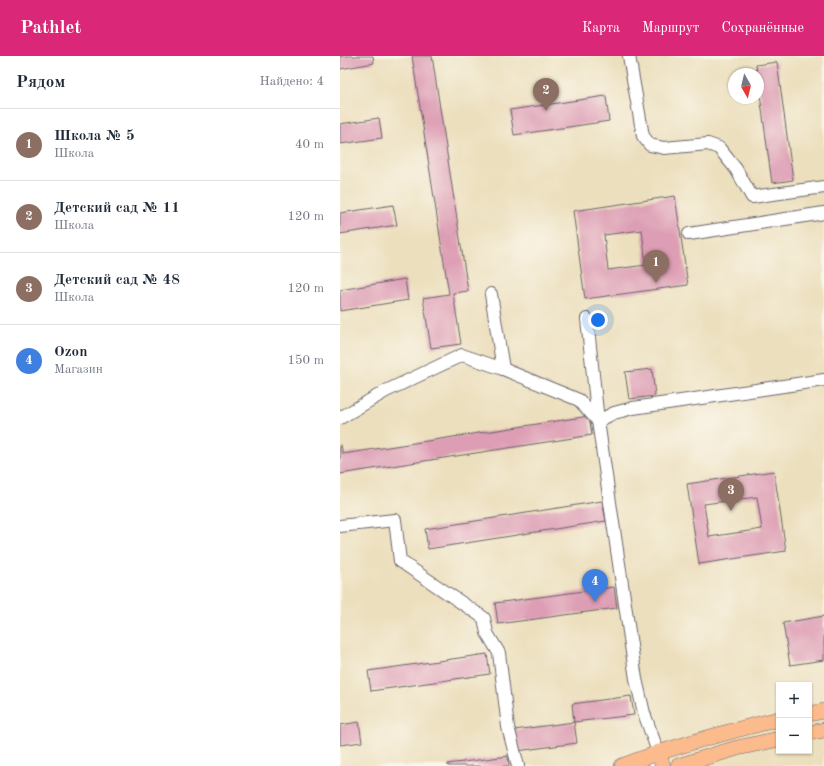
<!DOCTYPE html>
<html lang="ru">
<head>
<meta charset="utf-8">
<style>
  body { margin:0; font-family:"Old Standard TT",serif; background:#f2f2f3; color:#1f2937 }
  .controls { position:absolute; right:12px; bottom:12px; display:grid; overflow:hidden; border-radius:0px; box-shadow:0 1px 3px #0004 }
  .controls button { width:36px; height:36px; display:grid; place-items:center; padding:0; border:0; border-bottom:1px solid #e0e1e3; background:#fff; color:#1f2937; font:20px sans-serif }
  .compass { position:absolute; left:388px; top:12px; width:36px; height:36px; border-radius:50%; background:#fff; box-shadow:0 1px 3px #0004; rotate:172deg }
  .you { position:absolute; left:258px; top:264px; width:14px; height:14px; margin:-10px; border:3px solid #fff; border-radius:50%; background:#1a73e8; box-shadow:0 0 0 6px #1a73e833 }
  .badge { display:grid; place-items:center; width:26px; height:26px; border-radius:50%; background:#db2777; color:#fff; font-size:13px; font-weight:700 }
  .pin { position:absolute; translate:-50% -33px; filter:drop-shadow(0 1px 2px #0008) }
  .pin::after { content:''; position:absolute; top:21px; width:14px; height:12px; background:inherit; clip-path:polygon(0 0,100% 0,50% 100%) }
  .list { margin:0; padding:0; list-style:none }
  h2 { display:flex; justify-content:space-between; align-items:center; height:52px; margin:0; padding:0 16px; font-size:17px }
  h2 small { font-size:13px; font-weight:400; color:#747a83 }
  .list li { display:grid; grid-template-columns:26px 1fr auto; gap:12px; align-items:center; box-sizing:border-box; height:72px; padding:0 16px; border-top:1px solid #e0e1e3 }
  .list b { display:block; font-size:15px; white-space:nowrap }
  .list p { margin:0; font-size:13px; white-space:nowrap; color:#747a83 }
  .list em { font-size:13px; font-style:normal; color:#747a83 }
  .map { position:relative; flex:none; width:484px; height:710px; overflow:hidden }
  header { display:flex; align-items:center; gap:24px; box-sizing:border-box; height:56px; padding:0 20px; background:#db2777; color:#fff }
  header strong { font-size:19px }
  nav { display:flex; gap:22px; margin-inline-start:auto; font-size:14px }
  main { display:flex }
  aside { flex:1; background:#fff }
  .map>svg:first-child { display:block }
  .building { fill:#dd9db4; fill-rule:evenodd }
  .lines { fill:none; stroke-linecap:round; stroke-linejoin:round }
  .minor-casing { stroke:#696468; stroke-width:14 }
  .major-casing { stroke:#696468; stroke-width:16 }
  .minor { stroke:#fff; stroke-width:12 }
  .major { stroke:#fbbb8c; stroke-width:15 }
</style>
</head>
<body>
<header>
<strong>Pathlet</strong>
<nav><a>Карта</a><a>Маршрут</a><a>Сохранённые</a></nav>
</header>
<main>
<aside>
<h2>Рядом<small>Найдено: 4</small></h2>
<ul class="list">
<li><span class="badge" style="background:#8d6e63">1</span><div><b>Школа № 5</b><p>Школа</p></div><em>40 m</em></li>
<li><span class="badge" style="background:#8d6e63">2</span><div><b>Детский сад № 11</b><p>Школа</p></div><em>120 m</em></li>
<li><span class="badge" style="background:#8d6e63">3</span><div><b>Детский сад № 48</b><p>Школа</p></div><em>120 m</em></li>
<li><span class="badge" style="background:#3f7fe0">4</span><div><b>Ozon</b><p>Магазин</p></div><em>150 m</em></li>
</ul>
</aside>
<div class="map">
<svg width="484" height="710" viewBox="0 0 484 710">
  <rect width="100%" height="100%" fill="#fbf7ec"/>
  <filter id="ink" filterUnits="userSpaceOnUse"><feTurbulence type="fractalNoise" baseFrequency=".025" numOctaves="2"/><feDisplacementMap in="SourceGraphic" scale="8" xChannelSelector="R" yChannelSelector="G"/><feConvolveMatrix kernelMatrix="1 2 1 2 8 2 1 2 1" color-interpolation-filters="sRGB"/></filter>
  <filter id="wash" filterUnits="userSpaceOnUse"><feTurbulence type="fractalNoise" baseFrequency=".012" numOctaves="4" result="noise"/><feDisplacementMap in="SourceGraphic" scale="16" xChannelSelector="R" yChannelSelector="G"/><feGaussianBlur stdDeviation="0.9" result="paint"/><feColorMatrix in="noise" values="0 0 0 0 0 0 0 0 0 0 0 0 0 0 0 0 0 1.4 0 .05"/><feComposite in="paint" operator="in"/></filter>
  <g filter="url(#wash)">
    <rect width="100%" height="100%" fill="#ecdfbd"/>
    <g id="blocks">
      <g class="building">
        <path d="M0 0H33L34 7 0 13Z"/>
        <path d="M72 0H92L128 235 113 237 121 288 91 292 83 242 109 238Z"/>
        <path d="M437 6 453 124 432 127 416 9Z"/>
        <path d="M266 40 269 65 174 79 170 54Z"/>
        <path d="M39 62 42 82 0 88V68Z"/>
        <path d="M335 140 348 229 245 243 233 155ZM302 174 306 209 268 214 264 179Z"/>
        <path d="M53 149 57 169 0 178V157Z"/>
        <path d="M65 223 68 244 0 255V234Z"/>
        <path d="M312 313 315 340 289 343 285 316Z"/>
        <path d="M249 360 252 379 0 418V389H1L3 398Z"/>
        <path d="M434 415 446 495 359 508 347 428ZM417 441 422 473 369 481 364 448Z"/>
        <path d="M262 445 266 465 88 493 85 473Z"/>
        <path d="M274 531 277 552 158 568 155 547Z"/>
        <path d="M484 560V604L450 609 443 567Z"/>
        <path d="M147 598 150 618 31 635 28 615Z"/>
        <path d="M291 640 294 659 234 666 232 648Z"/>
        <path d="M19 666 22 686 0 689V669Z"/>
        <path d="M234 666 237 687 177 695 174 674Z"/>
        <path d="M168 700 169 710H108V708Z"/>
      </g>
    </g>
  </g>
  <g filter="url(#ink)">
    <use href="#blocks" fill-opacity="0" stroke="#696468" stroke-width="1"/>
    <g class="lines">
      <g class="minor-casing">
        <g id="minor">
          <path d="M289 0 303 80 310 89 324 92 368 88 379 92 396 113 412 141 484 131"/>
          <path d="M349 178 484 157"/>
          <path d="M151 238 163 313"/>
          <path d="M247 263 258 365 296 623 304 657 318 696"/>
          <path d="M0 362 46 335 122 299 163 313 239 344 258 365"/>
          <path d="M258 365 274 357 293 352 484 324"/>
          <path d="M0 470 55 464 60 505 144 562 147 577 159 597 168 671 178 710"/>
        </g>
      </g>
      <g class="major-casing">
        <g id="major">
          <path d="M469 658 484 655"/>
          <path d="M469 677 484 674"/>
          <path d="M318 696 323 710"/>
          <path d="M282 710C333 690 386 676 439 663"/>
          <path d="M338 710 397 692 439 683"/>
        </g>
      </g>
      <use href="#minor" class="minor"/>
      <use href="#major" class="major"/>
    </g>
  </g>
</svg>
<div class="controls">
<button>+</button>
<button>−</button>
</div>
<svg class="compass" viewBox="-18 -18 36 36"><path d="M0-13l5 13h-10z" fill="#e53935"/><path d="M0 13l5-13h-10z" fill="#747a83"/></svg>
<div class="you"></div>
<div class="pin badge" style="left:316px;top:227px;background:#8d6e63">1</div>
<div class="pin badge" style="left:206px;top:55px;background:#8d6e63">2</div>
<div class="pin badge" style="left:391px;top:455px;background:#8d6e63">3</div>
<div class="pin badge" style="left:255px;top:546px;background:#3f7fe0">4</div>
</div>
</main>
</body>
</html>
